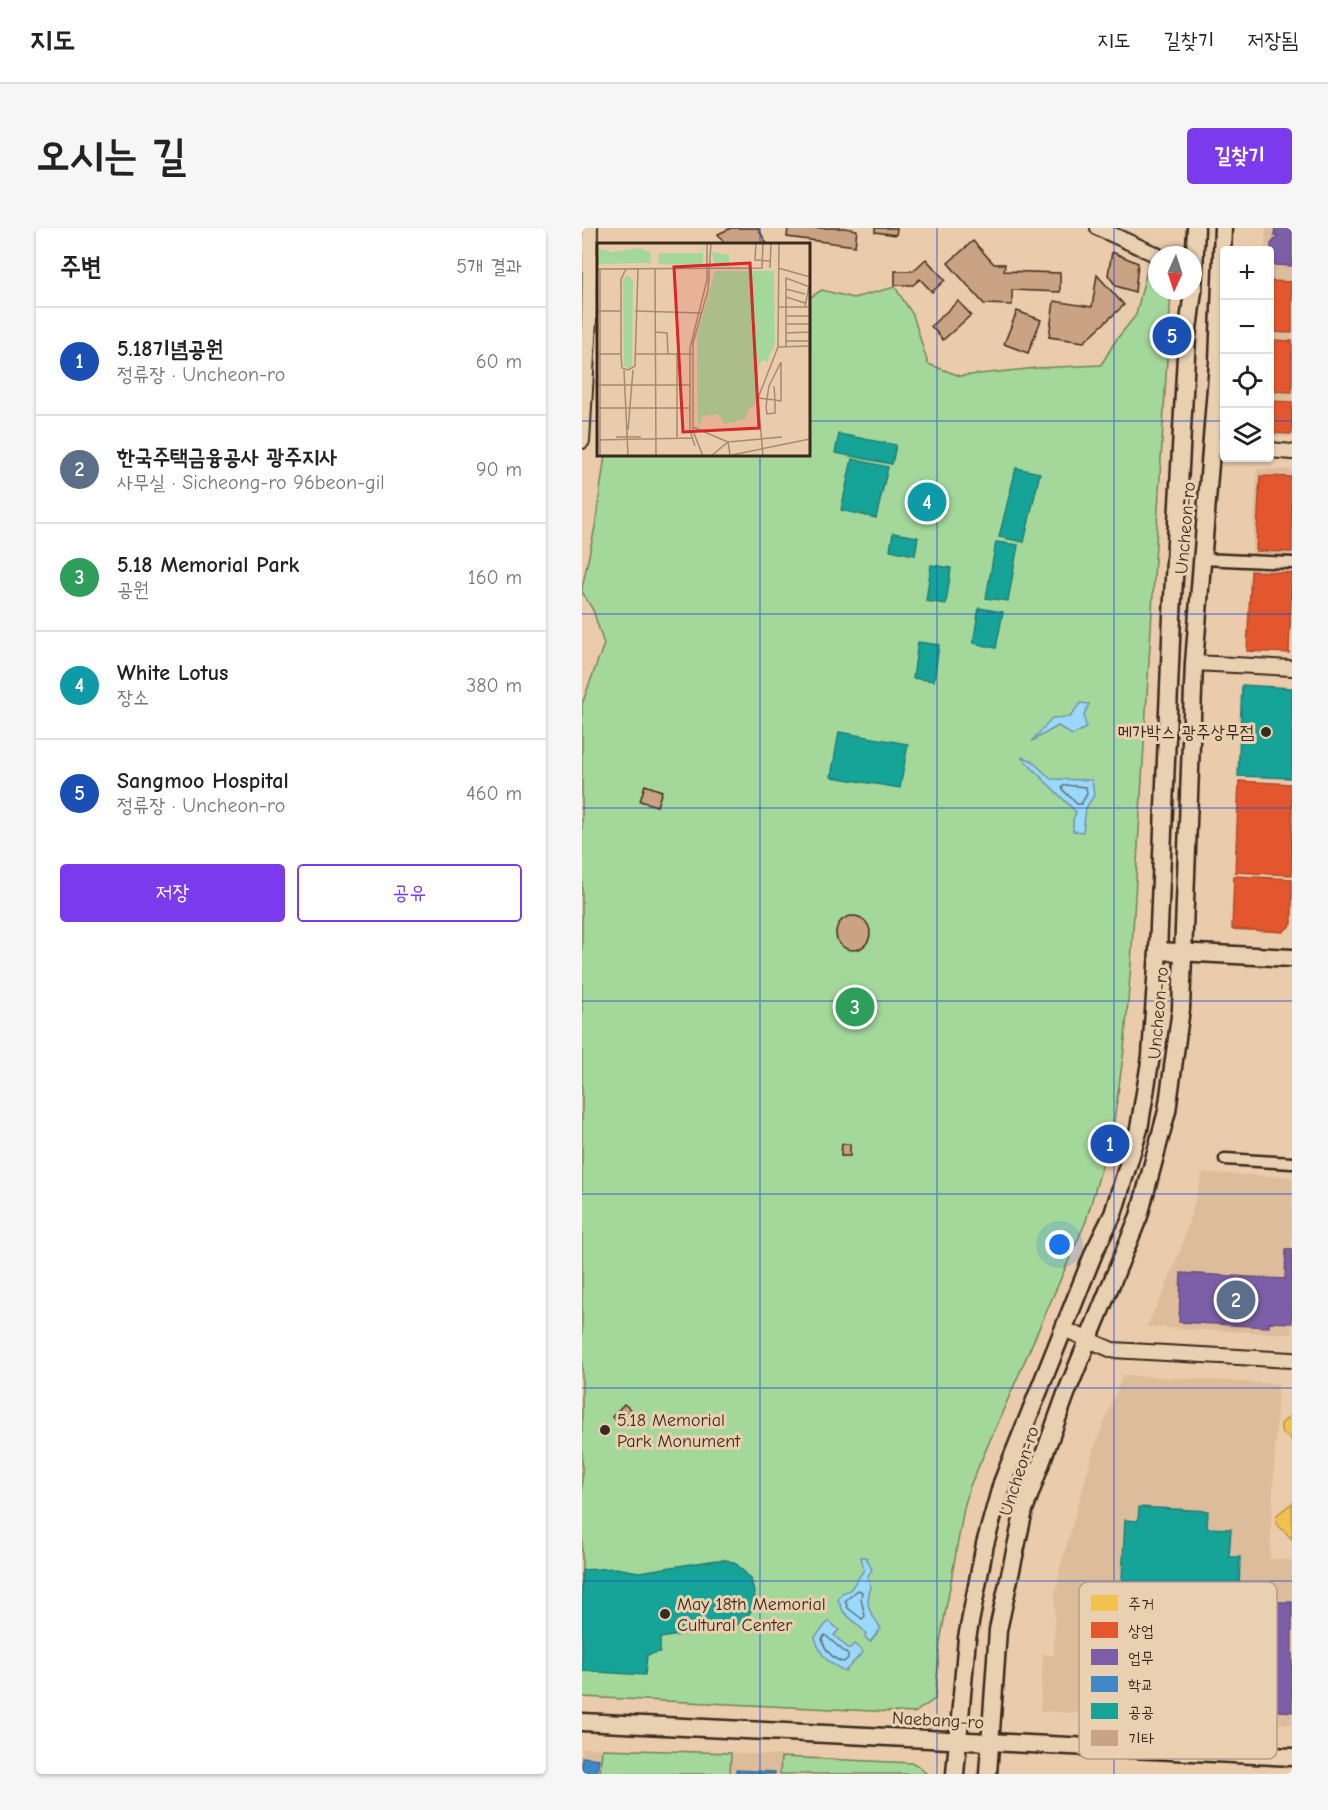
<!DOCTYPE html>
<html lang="ko">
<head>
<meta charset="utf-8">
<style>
  body { margin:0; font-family:"Comic Neue","Poor Story",sans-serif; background:#f6f6f6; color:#222 }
  .controls { position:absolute; right:18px; top:18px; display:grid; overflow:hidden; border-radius:6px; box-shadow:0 2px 4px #0004 }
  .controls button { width:54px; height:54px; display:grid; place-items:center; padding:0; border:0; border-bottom:2px solid #e0e0e0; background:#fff; color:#222; font:30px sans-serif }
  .compass { position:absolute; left:566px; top:18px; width:54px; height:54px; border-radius:50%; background:#fff; box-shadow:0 2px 4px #0004; rotate:183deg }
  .you { position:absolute; left:478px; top:1017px; width:21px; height:21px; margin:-15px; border:4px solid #fff; border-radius:50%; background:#1a73e8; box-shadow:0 0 0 9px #1a73e833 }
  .badge { display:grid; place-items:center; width:39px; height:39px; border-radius:50%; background:#7c3aed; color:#fff; font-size:20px; font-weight:700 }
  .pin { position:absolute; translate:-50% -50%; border:3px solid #fff; box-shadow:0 2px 6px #0006 }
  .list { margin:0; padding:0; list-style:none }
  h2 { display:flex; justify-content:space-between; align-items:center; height:78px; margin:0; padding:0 24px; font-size:26px }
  h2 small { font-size:20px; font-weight:400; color:#767676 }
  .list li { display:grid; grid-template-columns:39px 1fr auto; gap:18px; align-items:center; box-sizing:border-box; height:108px; padding:0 24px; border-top:2px solid #e0e0e0 }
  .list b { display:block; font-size:22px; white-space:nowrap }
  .list p { margin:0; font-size:20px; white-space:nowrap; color:#767676 }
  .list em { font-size:20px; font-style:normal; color:#767676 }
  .actions { display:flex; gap:12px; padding:18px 24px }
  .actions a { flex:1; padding:14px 0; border:2px solid #7c3aed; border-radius:6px; text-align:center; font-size:21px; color:#7c3aed }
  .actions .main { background:#7c3aed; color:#fff }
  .icon { flex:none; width:33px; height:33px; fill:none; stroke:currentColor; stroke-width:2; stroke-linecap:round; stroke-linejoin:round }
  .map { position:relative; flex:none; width:710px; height:1546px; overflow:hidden; border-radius:6px }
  header { display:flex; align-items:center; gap:36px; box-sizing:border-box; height:84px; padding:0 30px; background:#fff; border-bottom:2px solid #e0e0e0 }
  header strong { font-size:28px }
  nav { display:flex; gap:33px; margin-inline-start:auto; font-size:21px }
  .intro { display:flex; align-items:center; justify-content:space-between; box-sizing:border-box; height:144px; padding:0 36px }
  h1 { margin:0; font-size:42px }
  .button { padding:15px 27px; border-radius:6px; background:#7c3aed; color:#fff; font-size:21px; font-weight:700 }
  main { display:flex; gap:36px; padding:0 36px }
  aside { flex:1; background:#fff; border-radius:6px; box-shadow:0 2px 4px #0004 }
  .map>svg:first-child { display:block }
  .built { fill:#ddbc9c }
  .green { fill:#a4d89b; stroke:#70815c; stroke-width:1.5 }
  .water { fill:#9ad9fb; stroke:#7493a3; stroke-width:1.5 }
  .homes { fill:#f2c14e; stroke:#bb9440; stroke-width:1.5 }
  .shops { fill:#e4572e; stroke:#b14a29; stroke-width:1.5 }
  .offices { fill:#7b5ea7; stroke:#684e7e; stroke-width:1.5 }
  .schools { fill:#3f88c5; stroke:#3e6c93; stroke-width:1.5 }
  .public { fill:#17a398; stroke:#227f73; stroke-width:1.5 }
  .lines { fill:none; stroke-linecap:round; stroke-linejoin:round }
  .shore { stroke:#617076; stroke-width:1.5 }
  .building { fill:#caa284; stroke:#3b2a1e; stroke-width:1.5 }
  .pedestrian-casing { stroke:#3b2a1e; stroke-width:15 }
  .minor-casing { stroke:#3b2a1e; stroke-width:18 }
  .tertiary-casing { stroke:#3b2a1e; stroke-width:21 }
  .pedestrian { stroke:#e9d0b1; stroke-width:10 }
  .minor { stroke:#e9d0b1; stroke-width:14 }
  .tertiary { stroke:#e9d0b1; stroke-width:16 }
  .grid { fill:none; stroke:#1d4ed8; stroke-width:1.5; stroke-opacity:0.55 }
  .poi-dot { fill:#3b2a1e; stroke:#e9d0b1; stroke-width:2 }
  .labels { text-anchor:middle; stroke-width:6; stroke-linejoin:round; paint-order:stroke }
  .street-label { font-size:18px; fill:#3b2a1e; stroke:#e9d0b1 }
  .poi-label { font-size:18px; fill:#3b2a1e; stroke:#e9d0b1; text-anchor:start }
  .inset-road { fill:none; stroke:#a48b73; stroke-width:1.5 }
  .view { fill:#d62828; fill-opacity:0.15; stroke:#d62828; stroke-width:3 }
  .inset-edge { fill:none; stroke:#3b2a1e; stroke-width:3 }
  .key { fill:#e9d0b1; stroke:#b59e85; stroke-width:1.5 }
  .key-label { font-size:16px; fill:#3b2a1e }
</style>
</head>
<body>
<header>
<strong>지도</strong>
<nav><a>지도</a><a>길찾기</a><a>저장됨</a></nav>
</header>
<div class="intro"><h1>오시는 길</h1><a class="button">길찾기</a></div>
<main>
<aside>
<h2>주변<small>5개 결과</small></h2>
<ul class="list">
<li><span class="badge" style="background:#1a4fb4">1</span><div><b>5.18기념공원</b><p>정류장 · Uncheon-ro</p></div><em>60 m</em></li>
<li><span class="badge" style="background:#5c6f8a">2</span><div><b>한국주택금융공사 광주지사</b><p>사무실 · Sicheong-ro 96beon-gil</p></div><em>90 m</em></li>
<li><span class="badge" style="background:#2e9e5b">3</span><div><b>5.18 Memorial Park</b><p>공원</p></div><em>160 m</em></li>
<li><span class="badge" style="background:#0f9aa8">4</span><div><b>White Lotus</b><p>장소</p></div><em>380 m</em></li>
<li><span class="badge" style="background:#1a4fb4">5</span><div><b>Sangmoo Hospital</b><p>정류장 · Uncheon-ro</p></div><em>460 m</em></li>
</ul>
<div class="actions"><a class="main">저장</a><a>공유</a></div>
</aside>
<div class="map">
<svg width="710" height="1546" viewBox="0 0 710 1546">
  <rect width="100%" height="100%" fill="#eacbab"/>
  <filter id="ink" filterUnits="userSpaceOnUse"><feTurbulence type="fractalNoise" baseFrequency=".0167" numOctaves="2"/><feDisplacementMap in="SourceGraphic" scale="12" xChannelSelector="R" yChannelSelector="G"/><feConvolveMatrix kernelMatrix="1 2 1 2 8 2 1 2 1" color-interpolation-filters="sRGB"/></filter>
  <g filter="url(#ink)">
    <g class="built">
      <path d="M684 0H710V209L688 208V22H683Z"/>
      <path d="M675 241 710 242V329L670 327Z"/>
      <path d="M621 945 710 949V1106L564 1099 582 1064 599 1020Z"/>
      <path d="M541 1147 696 1156 688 1331 710 1332V1496L458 1483 461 1426 472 1427 473 1367 478 1341 512 1220Z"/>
      <path d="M0 1520 149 1525 325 1535V1546H0Z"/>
    </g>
    <g class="green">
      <path d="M567 33 575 37V63H589L549 736 542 822 531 900 504 993 388 1258 382 1280 358 1414 353 1471 332 1485 0 1469V476L22 416 11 382 0 364V360L13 299 23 227 226 226 227 70 240 62 271 70 313 59 331 87 346 136 378 148 455 140 519 137 534 112 554 87Z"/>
      <path d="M20 1521 149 1525 148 1546H18Z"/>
      <path d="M199 1529 331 1535 336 1538 345 1546H198Z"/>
    </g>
    <g class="water">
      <path d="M498 475 507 476 502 487 504 500 490 507 476 498 450 513 470 490 488 489Z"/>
      <path d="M439 529 449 532 469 551 510 552 512 567 504 580 501 604 491 603V592L494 584Z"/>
      <path d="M279 1329H284L290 1342 285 1349 289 1359C282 1378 288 1384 299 1400L288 1414 283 1409 284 1405 261 1383 256 1372 260 1365 268 1362 282 1342Z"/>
      <path d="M247 1393 257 1402 252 1407 267 1421 272 1416 281 1424 263 1443C245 1435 238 1427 233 1409Z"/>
    </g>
    <g class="homes">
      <path d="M710 1186V1212L699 1204V1196Z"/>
      <path d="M710 1275V1311L694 1295 695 1287Z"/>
    </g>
    <g class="shops">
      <path d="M688 53 710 54V105L688 104Z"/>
      <path d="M688 112 710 113V164L688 163Z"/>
      <path d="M688 173 710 174V206L688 205Z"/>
      <path d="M678 248 710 249V324L674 323Z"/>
      <path d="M669 343 710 345 707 425 665 423Z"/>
      <path d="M657 553 710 556V647L653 644Z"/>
      <path d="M652 648 710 651V696L701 704 650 701Z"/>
    </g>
    <g class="offices">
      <path d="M693 0H710V38L692 37 689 24V16L696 8 692 7Z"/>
      <path d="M704 1021H710V1095L687 1094V1099L597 1094 599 1045 703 1051Z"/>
      <path d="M693 1374H710V1484L688 1482Z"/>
    </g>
    <g class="schools">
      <path d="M0 1529 17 1531 15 1546H0Z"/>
      <path d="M154 1542 193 1544V1546H154Z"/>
    </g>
    <g class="public">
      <path d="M257 206 314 217 310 236 253 225Z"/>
      <path d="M270 231 306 239 294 290 259 282Z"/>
      <path d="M434 240 458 245 442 314 417 309Z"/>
      <path d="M311 305 336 309 333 327 308 322Z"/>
      <path d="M414 314 436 317 426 373 404 370Z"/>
      <path d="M349 337 369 340 364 376 344 373Z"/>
      <path d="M397 380 421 384 414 420 391 415Z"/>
      <path d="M336 414 357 417 352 453 331 450Z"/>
      <path d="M660 457 710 460V550L656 548Z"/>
      <path d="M257 504 326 516 318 560 249 549Z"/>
      <path d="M557 1279 626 1283 625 1300 649 1301 647 1329H658L657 1363 669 1364 667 1396 645 1395 642 1448 600 1446 569 1450 557 1447 548 1440 543 1432 540 1421 531 1420 533 1398 542 1399 546 1390H538L543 1292 556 1293Z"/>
      <path d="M135 1332H145L154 1336 169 1351 173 1369 170 1382 163 1391 153 1398 78 1410V1424L65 1427 63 1447 0 1443V1342L34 1340 57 1344Z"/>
    </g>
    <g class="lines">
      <g class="shore">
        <path d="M483 557 504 559 505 566 499 576H495L481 562 480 559Z"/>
        <path d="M276 1362 280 1364 279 1371 283 1388 280 1391 266 1380 263 1373Z"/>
        <path d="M243 1407 266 1427V1430L262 1434C252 1433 242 1421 240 1411Z"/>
      </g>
    </g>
    <g class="building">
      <path d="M149 0H176L185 16H143L136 6Z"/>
      <path d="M206 0H263L275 2 273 18 205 9Z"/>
      <path d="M293 0H315L314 7 293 4Z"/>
      <path d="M391 13 412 36H423L422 43 478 45V64L430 62V77L402 76 366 35Z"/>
      <path d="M530 24 556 35 553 64 534 58 526 47Z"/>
      <path d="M344 31 363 52 350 64 338 51 331 57H313V43H331Z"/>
      <path d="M515 47 542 77 502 114 467 109 472 73 510 79Z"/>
      <path d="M376 73 389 87 361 112 349 98Z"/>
      <path d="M435 83 459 92 446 125 422 116Z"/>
      <path d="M63 557 80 563 75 578 58 573Z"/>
      <circle cx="271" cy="705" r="17"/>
      <path d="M260 916H268V928H259Z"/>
      <path d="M42 1176 49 1182 37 1195 30 1189Z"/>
    </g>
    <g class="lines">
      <g class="pedestrian-casing">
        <g id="pedestrian">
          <path d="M620 331 710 335"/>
          <path d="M643 931 710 935"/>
        </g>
      </g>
      <g class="minor-casing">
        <g id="minor">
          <path d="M516 0 575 27"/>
          <path d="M0 213 7 93 8 0"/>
          <path d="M630 219 642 220"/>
          <path d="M688 222 710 224"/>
          <path d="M612 435 710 440"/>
          <path d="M482 1101 530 1122 710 1132"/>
        </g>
      </g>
      <g class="tertiary-casing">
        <g id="tertiary">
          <path d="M611 63 614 0"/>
          <path d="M576 723 710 730"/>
          <path d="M0 1494 710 1529"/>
          <path d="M373 1546 385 1410 403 1316 420 1255 513 1022 531 986 557 901 569 828 576 723 590 388 605 109 611 63"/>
          <path d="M406 1546 416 1402 442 1282 484 1166 557 988 585 883 599 781 612 435 636 135 641 0"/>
        </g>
      </g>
      <use href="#pedestrian" class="pedestrian"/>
      <use href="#minor" class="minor"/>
      <use href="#tertiary" class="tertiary"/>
    </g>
  </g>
  <path class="grid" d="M178 0V16M355 0V1546M532 0V1546M0 193H16M226 193H642M688 193H710M178 226V1546M0 386H710M0 580H710M0 773H710M0 966H710M0 1160H710M0 1353H710"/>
  <g class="poi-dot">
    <circle cx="684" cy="504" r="6"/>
    <circle cx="23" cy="1202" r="6"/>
    <circle cx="83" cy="1386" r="6"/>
  </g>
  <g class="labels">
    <g class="street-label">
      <text transform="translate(603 300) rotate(-85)" y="6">Uncheon-ro</text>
      <text transform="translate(576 785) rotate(-85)" y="6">Uncheon-ro</text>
      <text transform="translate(437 1243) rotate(-72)" y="6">Uncheon-ro</text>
      <text transform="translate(356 1492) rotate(3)" y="6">Naebang-ro</text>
    </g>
    <g class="poi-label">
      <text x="672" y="510" text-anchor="end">메가박스 광주상무점</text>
      <text x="35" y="1198">5.18 Memorial<tspan x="35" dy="21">Park Monument</tspan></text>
      <text x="95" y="1382">May 18th Memorial<tspan x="95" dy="21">Cultural Center</tspan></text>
    </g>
  </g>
  <g transform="translate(15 15)">
    <rect width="213" height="213" fill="#eacbab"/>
    <path d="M106 0V22L61 21 62 10H105ZM43 5 54 10V20L1 21 2 6 16 9ZM115 9 132 12V23L117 22ZM118 28H177L178 101 170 119 166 117 162 122 158 162 152 166 148 176 128 181 121 171 106 173 101 185 100 92ZM31 32 36 38 35 122 32 126 27 122 26 37Z" fill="#a4d89b"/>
    <path class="inset-road" d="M159 0 158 17 173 18M173 25 174 0M181 25 213 34M0 26 165 25 166 0M3 26V213M29 26 24 36V111L25 125 31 127 38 123 41 26M58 26 59 213M189 46 208 51M189 54 208 60M181 64H213M208 64 212 43M0 68H24M38 68 104 70M189 73H213M189 81H213M59 89 70 90 71 111M189 90 213 89M189 98H213M189 103V35L213 44M181 104 213 103M0 111H23M38 111H96M80 111V194M27 127 31 213M0 142H94M161 155 170 156 178 157 184 158V119L172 143 171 149 170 156 169 164 170 171 178 170V157L177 143M0 165H93M96 184 131 199 133 212M31 187 36 127M19 194H44M0 197 95 195M98 203 93 188V105L110 37V0M106 213 96 188V100L111 47 114 0M114 213 131 199 185 194M130 213 213 196M166 213 161 155 181 104 182 0"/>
    <path class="view" d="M153 20 162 185 86 189 77 24Z"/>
    <rect width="213" height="213" class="inset-edge"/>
  </g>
  <rect x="497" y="1354" width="198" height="177" rx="9" class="key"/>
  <rect x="509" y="1367" width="27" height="16" fill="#f2c14e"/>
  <rect x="509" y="1394" width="27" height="16" fill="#e4572e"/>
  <rect x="509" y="1421" width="27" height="16" fill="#7b5ea7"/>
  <rect x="509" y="1448" width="27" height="16" fill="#3f88c5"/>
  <rect x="509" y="1475" width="27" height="16" fill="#17a398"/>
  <rect x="509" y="1502" width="27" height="16" fill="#caa284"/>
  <g class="key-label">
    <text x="546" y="1381">주거</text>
    <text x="546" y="1408">상업</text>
    <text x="546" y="1435">업무</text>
    <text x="546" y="1462">학교</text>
    <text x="546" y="1489">공공</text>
    <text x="546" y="1516">기타</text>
  </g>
</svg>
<div class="controls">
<button>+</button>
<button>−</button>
<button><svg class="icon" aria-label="locate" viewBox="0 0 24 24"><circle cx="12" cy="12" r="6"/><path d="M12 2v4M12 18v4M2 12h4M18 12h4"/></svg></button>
<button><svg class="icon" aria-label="layers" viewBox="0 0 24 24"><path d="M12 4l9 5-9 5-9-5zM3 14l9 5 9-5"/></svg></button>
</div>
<svg class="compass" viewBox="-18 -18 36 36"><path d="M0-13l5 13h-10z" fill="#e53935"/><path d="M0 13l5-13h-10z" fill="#767676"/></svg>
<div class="you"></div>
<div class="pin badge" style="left:528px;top:916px;background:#1a4fb4">1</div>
<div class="pin badge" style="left:654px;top:1072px;background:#5c6f8a">2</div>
<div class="pin badge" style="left:273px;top:779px;background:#2e9e5b">3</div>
<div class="pin badge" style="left:345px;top:274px;background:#0f9aa8">4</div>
<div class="pin badge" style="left:590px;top:108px;background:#1a4fb4">5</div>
</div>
</main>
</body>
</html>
